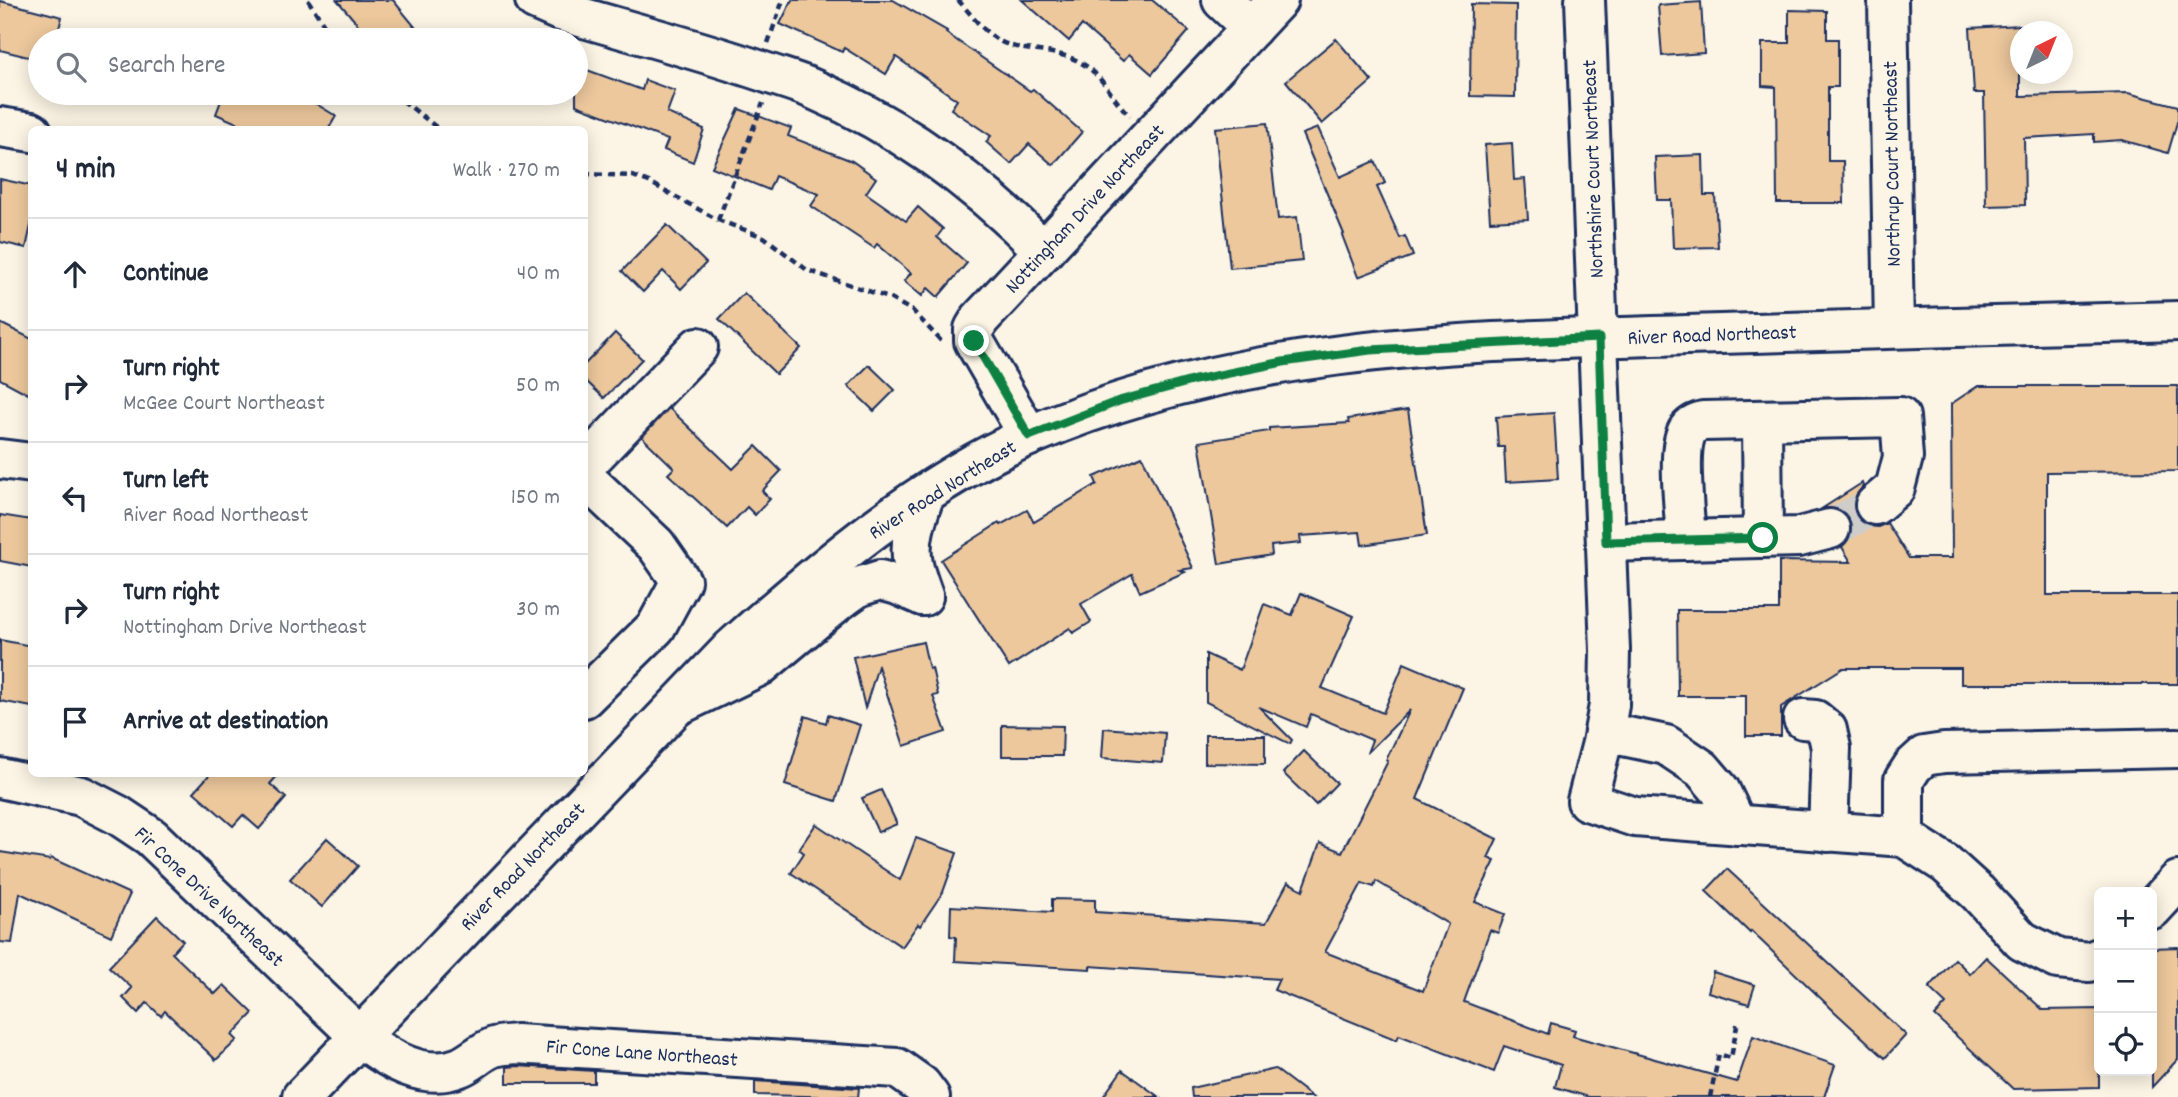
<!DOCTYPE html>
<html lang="en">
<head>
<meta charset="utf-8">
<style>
  body { margin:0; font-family:Dekko,sans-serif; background:#f6f6f7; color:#1f2937 }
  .controls { position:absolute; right:21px; bottom:21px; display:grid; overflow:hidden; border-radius:10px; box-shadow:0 4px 18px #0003 }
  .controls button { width:63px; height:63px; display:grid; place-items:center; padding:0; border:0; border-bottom:2px solid #e0e1e3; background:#fff; color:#1f2937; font:35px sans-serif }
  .compass { position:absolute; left:2010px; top:21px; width:63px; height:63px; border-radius:50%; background:#fff; box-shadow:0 4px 18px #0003; rotate:43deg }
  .stop { position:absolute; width:21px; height:21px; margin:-16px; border:5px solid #0b8043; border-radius:50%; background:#fff }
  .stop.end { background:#0b8043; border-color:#fff; box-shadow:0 2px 7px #0008 }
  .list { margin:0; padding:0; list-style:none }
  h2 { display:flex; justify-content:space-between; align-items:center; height:91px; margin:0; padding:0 28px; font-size:30px }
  h2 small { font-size:23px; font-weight:400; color:#747a83 }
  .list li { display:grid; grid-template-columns:46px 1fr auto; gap:21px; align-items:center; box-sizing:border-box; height:112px; padding:0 28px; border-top:2px solid #e0e1e3 }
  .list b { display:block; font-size:26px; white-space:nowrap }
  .list p { margin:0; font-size:23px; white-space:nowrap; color:#747a83 }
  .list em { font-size:23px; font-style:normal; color:#747a83 }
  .icon { flex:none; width:38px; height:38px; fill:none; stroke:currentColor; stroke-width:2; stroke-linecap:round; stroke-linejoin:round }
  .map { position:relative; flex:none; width:2178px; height:1097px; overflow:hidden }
  .search { position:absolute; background:#fff; box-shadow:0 4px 18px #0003; left:28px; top:28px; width:560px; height:77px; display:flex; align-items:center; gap:18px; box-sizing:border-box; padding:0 24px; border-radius:38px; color:#747a83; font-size:26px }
  .panel { position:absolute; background:#fff; box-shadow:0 4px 18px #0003; left:28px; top:126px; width:560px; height:651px; border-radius:10px }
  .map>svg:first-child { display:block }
  .building { fill:#edc89d; stroke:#1b2f5e; stroke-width:2; fill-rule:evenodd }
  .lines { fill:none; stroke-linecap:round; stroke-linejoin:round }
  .minor-tunnel { stroke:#cfcdca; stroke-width:38; stroke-dasharray:38 19; stroke-linecap:butt }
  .minor-casing { stroke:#1b2f5e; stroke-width:44 }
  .major-casing { stroke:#1b2f5e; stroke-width:44 }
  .path { stroke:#1b2f5e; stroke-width:4.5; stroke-dasharray:7 5; stroke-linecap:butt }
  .minor { stroke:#fcf5e5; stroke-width:38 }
  .major { stroke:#fcf5e5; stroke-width:38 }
  .route { stroke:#0b8043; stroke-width:9 }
  .labels { text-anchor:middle; stroke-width:6; stroke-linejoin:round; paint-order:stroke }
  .street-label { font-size:21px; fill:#1b2f5e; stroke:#fcf5e5 }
</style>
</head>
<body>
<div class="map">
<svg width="2178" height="1097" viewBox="0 0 2178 1097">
  <rect width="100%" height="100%" fill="#fcf5e5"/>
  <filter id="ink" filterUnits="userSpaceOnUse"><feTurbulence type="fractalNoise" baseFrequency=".0143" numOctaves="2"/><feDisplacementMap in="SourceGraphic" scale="14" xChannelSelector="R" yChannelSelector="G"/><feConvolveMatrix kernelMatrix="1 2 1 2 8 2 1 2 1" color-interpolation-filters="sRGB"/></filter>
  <g filter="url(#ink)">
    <g class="building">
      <path d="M337 0H393L416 28 401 40H371Z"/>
      <path d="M792 0H893L947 31 946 33 1030 91 1033 89 1082 132 1053 165 1029 144 1011 164 986 142 991 136 951 109 957 100 896 57 886 74 844 48 842 52 780 24Z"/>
      <path d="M1022 0H1152L1189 31 1152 74 1129 54 1123 61 1082 25 1069 41Z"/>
      <path d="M0 1 62 17 56 40H40V60L0 50Z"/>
      <path d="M1701 2 1704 53 1662 56 1658 5Z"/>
      <path d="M1471 4 1516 5 1515 97 1470 96Z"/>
      <path d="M1789 10 1827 11V39H1838V87H1828V161H1843L1844 203H1777L1776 87 1762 86V43H1789Z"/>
      <path d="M2020 25V96L2128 93 2178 106V119L2168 153 2122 140 2094 142V134L2024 138 2025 205 1986 206 1984 93H1974L1970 28Z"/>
      <path d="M1336 39 1372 81 1322 124 1286 81Z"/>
      <path d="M576 66 642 90 645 80 675 91 667 113 704 129 693 162 664 150 668 140 576 105Z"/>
      <path d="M224 93H298L336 116 328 130H253L216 114Z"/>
      <path d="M739 109 791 128 788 136 852 161 876 178 866 193 906 221 918 207 943 229 937 237 967 263 938 297 928 288 922 296 904 281 911 273 877 244 874 248 811 206 819 194 775 176 769 190 712 167Z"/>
      <path d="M1267 123 1278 219 1297 217 1302 261 1230 268 1215 128Z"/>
      <path d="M1318 128 1340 177 1375 161 1385 183 1377 187 1400 238 1405 236 1413 256 1358 277 1342 235 1344 234 1302 134Z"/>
      <path d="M1512 143 1514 180 1525 179 1528 219 1490 221 1485 145Z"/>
      <path d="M1703 155 1704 195H1715L1718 247 1673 248 1671 200H1657L1655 157Z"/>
      <path d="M0 179 32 186V221L26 248 0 242Z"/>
      <path d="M667 225 706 263 681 289 663 271 643 292 622 271Z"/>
      <path d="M744 293 801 348 776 374 719 319Z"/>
      <path d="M0 323 32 339V396L0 379Z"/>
      <path d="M615 333 642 359 604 398 584 379V365Z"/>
      <path d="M869 365 895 390 874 411 848 386Z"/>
      <path d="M1978 386H2178V471L2047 472V595H2178V684H1961V668H1843L1781 707V736H1746V696H1678L1677 610H1779V561L1851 562 1842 547 1851 535V523L1845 513 1836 508H1823L1862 483 1863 486 1855 497 1853 508 1859 520 1868 526 1878 527 1887 523 1909 558H1952L1951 404Z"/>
      <path d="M669 408 733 469 756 446 781 471 762 491 770 499 755 515 747 507 727 528 668 474 674 468 642 437Z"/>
      <path d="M1408 410 1427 535 1362 545 1360 532 1300 536 1301 543 1271 546 1272 555 1219 564 1199 442 1269 431V428L1349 423 1348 419Z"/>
      <path d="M1554 413 1558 479 1506 482 1504 447H1498L1496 417Z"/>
      <path d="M1142 456 1193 568 1180 570 1185 572 1140 592 1132 574 1081 604 1091 622 1073 633 1070 628 1009 667 941 560 999 523 1000 525 1027 510 1034 522 1097 484 1094 477Z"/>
      <path d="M0 515 32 520V567L0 561Z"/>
      <path d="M1301 593 1354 616 1322 688 1383 713 1404 663 1463 688 1417 799 1497 839 1488 858 1495 861 1475 902 1505 914 1498 933 1490 930 1464 1002 1548 1034 1551 1023 1575 1030 1573 1036 1737 1082 1753 1036 1835 1065 1824 1097H1589L1555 1087 1561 1065 1504 1046 1494 1072 1399 1035 1397 1040 1274 990 1279 979 1090 966V969L955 961 956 937 950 936 951 906 1052 912V899L1095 900V912L1266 923 1288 882 1303 890 1320 843 1342 852 1388 761 1386 760 1410 710 1367 753 1372 740 1311 714 1306 727 1259 707 1292 740 1290 744 1206 702V654L1240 670 1264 604 1292 615ZM1376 881 1448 924 1423 991 1325 952 1362 883 1374 887Z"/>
      <path d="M0 640 32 646V707L0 701Z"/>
      <path d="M923 642 929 669 932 668 938 695 933 696 946 732 904 746 878 666 865 708 853 657Z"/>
      <path d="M828 715 860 725 836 801 785 785 805 716 826 723Z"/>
      <path d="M1002 725 1063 726 1062 756H1002Z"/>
      <path d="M1104 728 1165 733 1163 763 1102 758Z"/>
      <path d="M1205 735H1265V764L1205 763Z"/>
      <path d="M1304 751 1337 783 1316 805 1283 773Z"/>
      <path d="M210 774H279L270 784 286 798 259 829 243 815 233 826 194 792Z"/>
      <path d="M881 790 897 824 878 832 862 798Z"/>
      <path d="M816 824 900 880 916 838 957 853 943 892 920 926 918 924 902 947 791 873 804 853 799 849Z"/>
      <path d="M327 838 358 866 322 907 290 879Z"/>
      <path d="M0 852 50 860 51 858 130 894 111 936 20 893 12 943 0 942Z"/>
      <path d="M1727 869 1906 1035 1885 1058 1835 1012 1751 931 1750 933 1706 891Z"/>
      <path d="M157 916 183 941 172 953 215 994 224 985 253 1013 232 1035 237 1040 216 1060 165 1011 161 1016 147 1003 138 1013 123 998 132 988 109 967Z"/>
      <path d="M2178 947V1059L2152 1087V948Z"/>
      <path d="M1986 957 2043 1010 2099 1009V1087L2013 1089 1935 1016 1946 1004 1929 988 1955 959 1970 974Z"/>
      <path d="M1713 972 1755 985 1749 1004 1708 992Z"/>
      <path d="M517 1066 594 1071V1083H507V1067Z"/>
      <path d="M1275 1069 1312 1097H1192L1191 1088Z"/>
      <path d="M1122 1070 1159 1097H1103Z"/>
      <path d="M755 1081 859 1088 858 1097 755 1095Z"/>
    </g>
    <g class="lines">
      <path class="minor-tunnel" d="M1830 529 1875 505"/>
      <g class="minor-casing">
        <g id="minor">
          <path d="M535 0 560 11C628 31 697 49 764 72 781 78 798 82 815 90 901 127 978 184 1044 251"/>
          <path d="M1222 0 1252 28"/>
          <path d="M1585 0 1610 650 1609 705 1602 743 1587 801 1635 817 1904 837 1946 864 1978 893 2022 941 2058 959 2089 962 2099 958"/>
          <path d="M1888 0 1894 328"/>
          <path d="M0 127 32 132"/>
          <path d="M1762 420 1763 538"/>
          <path d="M1029 436 974 341V329L980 319 1278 0"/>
          <path d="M0 459 32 463"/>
          <path d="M584 466 698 347"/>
          <path d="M584 477 656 545 681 581 656 627 584 698"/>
          <path d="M1686 540C1685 516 1677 454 1686 434 1689 426 1695 423 1703 421L1900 417 1903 457 1895 488 1875 505"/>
          <path d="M1606 542 1799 537 1830 529"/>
          <path d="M923 596C920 586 915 575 913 564 908 540 917 517 925 494"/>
          <path d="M679 705 760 666 837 602 858 587 880 580 898 585 923 596"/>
          <path d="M1803 719 1815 720 1827 730 1831 748 1828 832"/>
          <path d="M1604 732 1666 745 1702 769 1720 790 1737 825"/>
          <path d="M0 778 81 796 118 815 151 837 359 1036C387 1059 424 1082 460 1067 472 1062 482 1051 494 1047 501 1045 509 1045 516 1044L897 1068 921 1085 930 1097"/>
          <path d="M1904 837V780L1913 766 1924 756 1944 753 2178 748"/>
          <path d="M2152 909 2178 881"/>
        </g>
      </g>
      <g class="major-casing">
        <path id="major" d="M302 1097 732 648C820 569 921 483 1031 435 1242 344 1461 342 1687 335 1851 330 2014 325 2178 321"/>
      </g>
      <g class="path">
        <path d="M308 0 334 40"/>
        <path d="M958 0C970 13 981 29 996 39 1022 55 1057 47 1083 64 1103 76 1113 100 1130 116"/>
        <path d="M768 43 783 0"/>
        <path d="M393 93 440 130"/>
        <path d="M584 174 633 176 649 182 718 220 764 237 807 270 889 298 913 311 943 343"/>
        <path d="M718 220 763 103"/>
        <path d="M1710 1097 1719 1054 1731 1058 1738 1020"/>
      </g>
      <use href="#minor" class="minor"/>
      <use href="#major" class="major"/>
    </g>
  </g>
  <g class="lines" filter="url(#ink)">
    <path class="route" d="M974 341 1029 436 1119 401 1195 380 1283 362 1370 350 1599 338 1606 542 1763 538"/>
  </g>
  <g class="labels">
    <g class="street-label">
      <text transform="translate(1891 164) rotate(-91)" y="7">Northrup Court Northeast</text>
      <text transform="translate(1592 169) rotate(-92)" y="7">Northshire Court Northeast</text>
      <text transform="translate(1084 208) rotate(-47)" y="7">Nottingham Drive Northeast</text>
      <text transform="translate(1712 334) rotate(-2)" y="7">River Road Northeast</text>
      <text transform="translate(942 489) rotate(-32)" y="7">River Road Northeast</text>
      <text transform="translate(522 866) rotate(-46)" y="7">River Road Northeast</text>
      <text transform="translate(210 896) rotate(43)" y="7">Fir Cone Drive Northeast</text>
      <text transform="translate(642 1052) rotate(4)" y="7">Fir Cone Lane Northeast</text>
    </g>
  </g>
</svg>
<div class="controls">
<button>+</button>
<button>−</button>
<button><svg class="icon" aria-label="locate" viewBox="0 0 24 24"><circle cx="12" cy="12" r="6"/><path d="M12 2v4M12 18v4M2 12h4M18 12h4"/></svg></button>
</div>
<svg class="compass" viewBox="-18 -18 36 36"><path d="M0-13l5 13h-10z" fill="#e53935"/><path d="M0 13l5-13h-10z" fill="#747a83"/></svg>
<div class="stop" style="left:1763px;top:538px"></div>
<div class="stop end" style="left:974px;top:341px"></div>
<div class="search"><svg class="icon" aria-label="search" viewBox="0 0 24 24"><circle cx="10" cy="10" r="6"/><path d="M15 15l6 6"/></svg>Search here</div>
<section class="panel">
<h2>4 min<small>Walk · 270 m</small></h2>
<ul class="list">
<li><svg class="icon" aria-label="ahead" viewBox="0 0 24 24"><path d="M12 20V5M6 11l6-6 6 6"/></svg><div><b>Continue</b></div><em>40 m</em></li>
<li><svg class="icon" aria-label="right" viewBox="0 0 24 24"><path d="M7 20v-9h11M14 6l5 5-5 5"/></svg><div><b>Turn right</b><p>McGee Court Northeast</p></div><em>50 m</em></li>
<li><svg class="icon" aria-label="left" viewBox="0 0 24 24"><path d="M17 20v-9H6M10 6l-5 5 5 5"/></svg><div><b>Turn left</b><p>River Road Northeast</p></div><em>150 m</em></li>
<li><svg class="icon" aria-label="right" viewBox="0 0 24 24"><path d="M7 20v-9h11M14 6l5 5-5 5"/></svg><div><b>Turn right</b><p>Nottingham Drive Northeast</p></div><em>30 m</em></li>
<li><svg class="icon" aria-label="arrive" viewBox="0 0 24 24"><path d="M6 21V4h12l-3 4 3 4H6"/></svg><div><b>Arrive at destination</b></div></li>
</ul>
</section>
</div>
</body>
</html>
